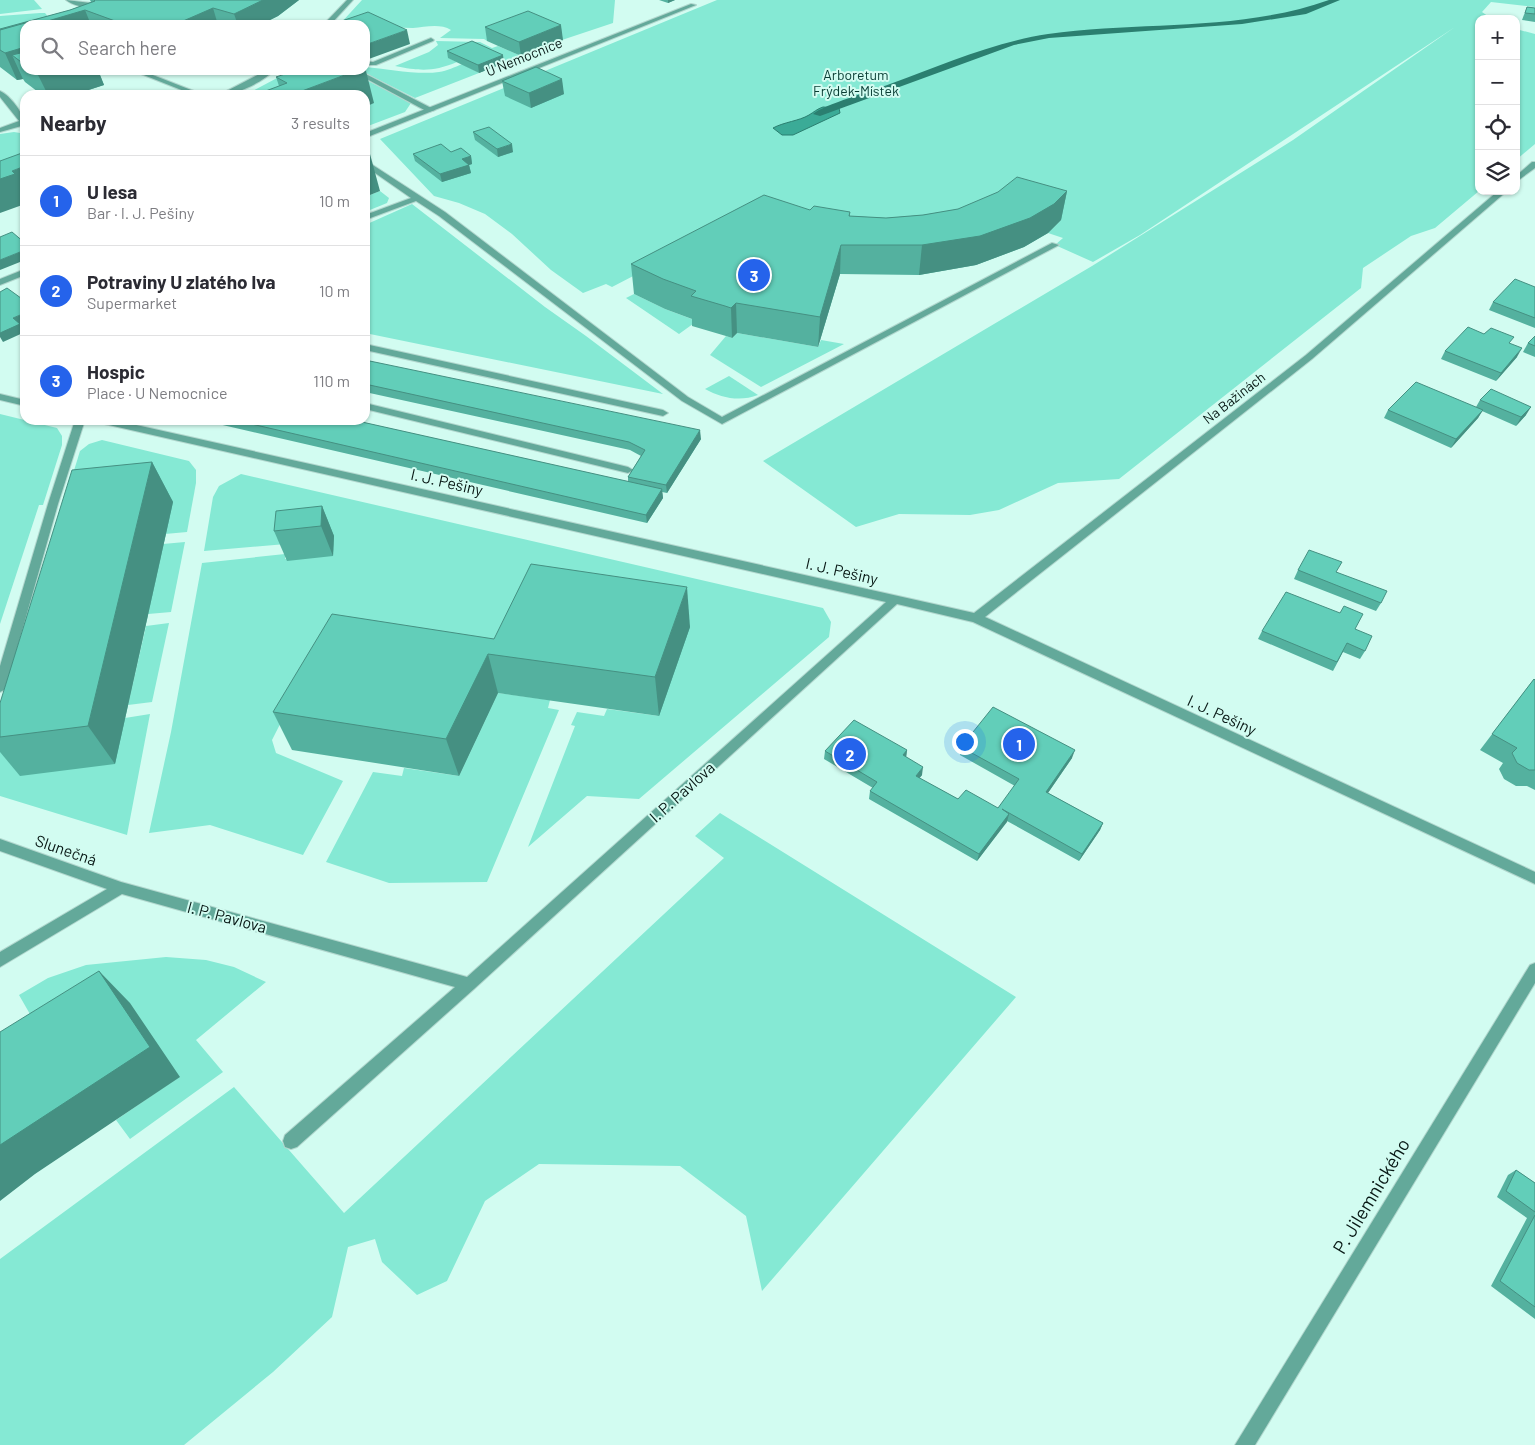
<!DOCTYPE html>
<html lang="en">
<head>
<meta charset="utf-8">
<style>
  body { margin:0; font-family:Barlow,sans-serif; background:#f2f2f3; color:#2b2b33 }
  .controls { position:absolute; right:15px; top:15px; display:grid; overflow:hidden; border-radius:10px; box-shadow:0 1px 4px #0004 }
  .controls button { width:45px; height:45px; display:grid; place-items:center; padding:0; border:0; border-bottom:1px solid #e1e1e2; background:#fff; color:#2b2b33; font:25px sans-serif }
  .you { position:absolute; left:964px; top:741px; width:18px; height:18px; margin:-12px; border:4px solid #fff; border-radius:50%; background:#1a73e8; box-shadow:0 0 0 8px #1a73e833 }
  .badge { display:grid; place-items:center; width:32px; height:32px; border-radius:50%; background:#2563eb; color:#fff; font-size:16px; font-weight:700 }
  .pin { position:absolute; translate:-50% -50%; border:2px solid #fff; box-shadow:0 1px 5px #0006 }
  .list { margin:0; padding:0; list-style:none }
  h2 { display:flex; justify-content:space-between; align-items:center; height:65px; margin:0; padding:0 20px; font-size:21px }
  h2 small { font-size:16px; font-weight:400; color:#7c7c81 }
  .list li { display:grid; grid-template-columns:32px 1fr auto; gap:15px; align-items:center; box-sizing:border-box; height:90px; padding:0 20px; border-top:1px solid #e1e1e2 }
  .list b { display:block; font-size:19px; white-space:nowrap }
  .list p { margin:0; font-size:16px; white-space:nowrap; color:#7c7c81 }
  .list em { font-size:16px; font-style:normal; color:#7c7c81 }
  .icon { flex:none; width:28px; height:28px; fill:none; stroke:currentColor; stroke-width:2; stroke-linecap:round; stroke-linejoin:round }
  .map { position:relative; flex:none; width:1535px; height:1445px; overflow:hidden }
  .search { position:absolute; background:#fff; box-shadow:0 1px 4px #0004; left:20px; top:20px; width:350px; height:55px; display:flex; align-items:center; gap:12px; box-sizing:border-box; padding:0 18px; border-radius:15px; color:#7c7c81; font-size:19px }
  .panel { position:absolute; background:#fff; box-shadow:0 1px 4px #0004; left:20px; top:90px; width:350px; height:335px; border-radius:15px }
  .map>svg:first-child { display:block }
  .green { fill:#85e9d4 }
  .water { fill:#3bab97; stroke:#2b7f70 }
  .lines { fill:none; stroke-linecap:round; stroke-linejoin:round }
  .stream { fill:#2b7f70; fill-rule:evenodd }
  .lane-casing { stroke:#b2d7ce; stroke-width:2 }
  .street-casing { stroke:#b2d7ce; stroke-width:2 }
  .lane { fill:#63a99a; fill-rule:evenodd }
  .street { fill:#63a99a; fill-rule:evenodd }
  .wall { fill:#54b19f }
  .shaded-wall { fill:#459082 }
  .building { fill:#62ceb9; stroke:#459082 }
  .labels { text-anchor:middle; stroke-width:4; stroke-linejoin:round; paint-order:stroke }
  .far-street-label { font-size:14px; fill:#071714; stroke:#d2fcf1 }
  .far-park-label { font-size:14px; fill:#083c33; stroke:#d2fcf1 }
  .street-label { font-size:16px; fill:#071714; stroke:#d2fcf1 }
  .near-street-label { font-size:19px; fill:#071714; stroke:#d2fcf1 }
</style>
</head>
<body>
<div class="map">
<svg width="1535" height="1445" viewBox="0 0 1535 1445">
  <rect width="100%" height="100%" fill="#d2fcf1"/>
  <g class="green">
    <path d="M0 0H34L42 9 0 14Z"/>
    <path d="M362 0H615L613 23 562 40 487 41 484 39 440 38 451 30C440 23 425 27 413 28 388 28 364 25 339 25Z"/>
    <path d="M717 0H1535V7L1491 2 1482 12 1492 19H1479V191L1435 228 1411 236 1363 268 1361 288 1119 479 1058 483 999 510 970 515 899 514 856 527 763 461 1092 266 1293 140 1455 27 1140 235 1093 262 1055 245 1063 238 1048 233 1061 220 639 273 612 287 606 284 583 293 551 270 512 234 485 214 459 203 434 196 380 139Z"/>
    <path d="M40 13H45L51 20 25 25 0 43V16Z"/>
    <path d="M1516 29 1535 34V144L1516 160Z"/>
    <path d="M436 41 480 42 492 48 498 46 521 56 504 63 473 49 449 58 457 62C433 72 420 71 395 66L429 52 438 45Z"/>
    <path d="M462 64 479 73 415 98 359 70H365V67C387 69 418 75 439 72 447 71 455 67 462 64Z"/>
    <path d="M289 70H341L358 76 408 101 411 103 405 112 368 126 365 125V95H245L279 77Z"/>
    <path d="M14 132 20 133 25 139V161L0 165V134Z"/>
    <path d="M380 191 389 198 387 203 365 212V197Z"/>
    <path d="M412 204 545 307 586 336 663 394 365 333V225Z"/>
    <path d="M634 294 665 309 697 321 679 334 626 298Z"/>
    <path d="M737 333 818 347 821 340 844 344 761 387 710 355 726 336 732 338Z"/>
    <path d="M729 376 758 395C740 402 721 398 705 389Z"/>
    <path d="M0 414 57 428 62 436V445L43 505H39L0 624Z"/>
    <path d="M102 440 189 461 196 470V483L187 532 165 534 64 503 80 451 89 444Z"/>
    <path d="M241 474 823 608 831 622 829 637 639 799 587 796 528 847 575 726 571 725 577 712 604 716 607 709 659 716 497 661 305 675 272 740 276 753 343 781 303 855 210 825 149 833 171 732 202 563 285 554V559L331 553 286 544 204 551 213 497 219 486Z"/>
    <path d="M185 542 171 612 148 614 163 544Z"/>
    <path d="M169 623 152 702 128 705 146 626Z"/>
    <path d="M498 693 550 700 548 708 559 710 487 882 389 883 326 862 373 772 402 776 404 768 459 776Z"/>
    <path d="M150 714 127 835 0 796V725L125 718Z"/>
    <path d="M720 813 1016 997 762 1291 746 1216 680 1166 539 1164 485 1201 447 1281 417 1295 382 1262 375 1239 348 1247 332 1317 273 1372 184 1445H0V1259L234 1087 344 1213 724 858 695 836Z"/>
    <path d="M166 957 206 960 234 967 266 982 196 1040 223 1072 130 1139 116 1120 179 1077 130 1004 46 1042 19 995 48 978 86 965Z"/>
  </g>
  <path class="water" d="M823 107 839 108 840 113 793 135H782L773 128C784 122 799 121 809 115 814 112 817 109 823 107Z"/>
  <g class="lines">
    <path class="stream" d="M1329 0H1340L1306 14 1242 24 1049 38 1014 45 820 116 813 114C823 105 874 90 890 84 941 65 994 42 1048 34 1141 21 1239 32 1329 0Z"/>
    <g class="lane-casing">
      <g id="lane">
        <path d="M66 0 91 3 116 0C103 9 79 10 66 0Z"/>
        <path d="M347 0H353L330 25H323Z"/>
        <path d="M431 38 434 40 433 41 376 65H365V61L373 62Z"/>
        <path d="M131 70H140L204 95H194Z"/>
        <path d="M267 70H275C262 82 238 95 219 95Z"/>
        <path d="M350 70H358L435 110 428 112Z"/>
        <path d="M0 91C10 95 25 115 25 125L0 132V128L19 121 0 97Z"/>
        <path d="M365 160 445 212 688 397 722 417 1052 243 1059 245 722 424 682 401 439 216 416 201 365 220V215L411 198 365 166Z"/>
        <path d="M365 344 663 410 668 413 663 416 365 350Z"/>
        <path d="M365 403 628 467 633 470 628 473 365 409Z"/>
        <path d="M75 420H85L58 504 6 687 4 690 0 692V666L48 504Z"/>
      </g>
    </g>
    <g class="street-casing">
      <g id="street">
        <path d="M691 4 696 5 365 138V133Z"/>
        <path d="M1532 162H1535V168L1516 182V176Z"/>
        <path d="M1498 191H1507L1312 359 985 617 1535 872V884L973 622 897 604 474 989 297 1147 291 1149 285 1147 283 1141 285 1135 455 987 122 894 0 967V952L107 889 0 851V839L121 882 467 977 886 602 100 423 95 420H114L974 613 1306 355Z"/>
        <path d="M25 269V275L0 285V279Z"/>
        <path d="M0 394 25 400V406L0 400Z"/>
        <path d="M1535 963V983L1255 1445H1235L1530 965Z"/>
      </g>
    </g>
    <use href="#lane" class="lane"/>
    <use href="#street" class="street"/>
  </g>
  <g class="wall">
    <path d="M90 0H299L278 16 260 25H25V70H98L104 85 73 95H42L25 82 23 79 17 80 0 67V29L70 10 91 2Z"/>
    <path d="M659 0H675L668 3Z"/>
    <path d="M1527 7 1535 8V22L1522 20Z"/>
    <path d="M485 27 563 40 521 56 487 41Z"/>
    <path d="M447 51 504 63 479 73 448 58Z"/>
    <path d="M112 70H127L120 73Z"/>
    <path d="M276 77 374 103 279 86Z"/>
    <path d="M502 81 564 94 531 108 505 96Z"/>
    <path d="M473 132 513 152 498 157 475 140Z"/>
    <path d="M413 154 471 156 472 164 469 165 471 173 442 182 415 161Z"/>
    <path d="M1067 191 1061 220 1048 233 1024 247 976 265 919 275 840 274 818 347 737 333 732 338 726 336 692 326V319L665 309 634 294 631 264 810 210 850 212V216L886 218 923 215Z"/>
    <path d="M1535 287V328L1489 310 1493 302Z"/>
    <path d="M1484 334 1510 344 1517 357 1496 381 1441 359 1445 351Z"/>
    <path d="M1535 336V357L1523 352 1528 343Z"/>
    <path d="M365 360 701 439 667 493 662 492 663 498 647 523 201 420H353L628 482V477L641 456 630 450 365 392Z"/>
    <path d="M1480 400 1526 415 1516 426 1482 411 1478 418 1451 448 1384 418 1388 410 1476 407Z"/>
    <path d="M152 462 173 502 115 764 20 776 0 752V703Z"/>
    <path d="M322 506 334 536 333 556 287 561 274 531Z"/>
    <path d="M1298 570 1337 572 1381 603 1376 611 1294 579Z"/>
    <path d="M690 627 659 716 498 693 459 776 292 750 273 712 494 639Z"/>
    <path d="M1355 629 1365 651 1360 659 1343 652 1333 671 1258 639 1262 631Z"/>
    <path d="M1534 679 1535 680V790L1527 786H1516L1504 779 1499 769 1503 763 1480 750Z"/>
    <path d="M961 747 1072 758 1048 793 1103 823 1100 830 1079 861 1007 821 977 861 869 799 870 791 873 788 824 759 825 751 907 750 906 757 922 775 919 778 958 799 998 808 1015 786 960 755Z"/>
    <path d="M1516 1170 1535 1183V1319L1491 1286 1527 1218 1497 1197 1508 1175Z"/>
  </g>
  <g class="shaded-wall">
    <path d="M263 0H299L278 16 260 25H238L234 14Z"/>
    <path d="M668 0H675L668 3Z"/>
    <path d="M213 8 218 25H174Z"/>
    <path d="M85 10 91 25H33Z"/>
    <path d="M561 25 563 40 521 56 519 42Z"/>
    <path d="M25 27V65L12 55 23 79 17 80 5 53Z"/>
    <path d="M407 30 410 44 366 60 365 56V45Z"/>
    <path d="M503 55 504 63 479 73 478 65Z"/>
    <path d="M365 67 374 103 365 107V95H303L302 91 358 70H365Z"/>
    <path d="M53 70H98L104 85 73 95H48L38 75Z"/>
    <path d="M118 70H127L120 73Z"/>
    <path d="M562 79 564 94 531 108 529 93Z"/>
    <path d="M512 144 513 152 498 157 497 149Z"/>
    <path d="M370 154 380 191 365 197V156Z"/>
    <path d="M471 156 472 164 469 165 471 173 442 182 440 174 462 159Z"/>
    <path d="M25 166V188L21 185 25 193V204L0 213V179L12 171Z"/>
    <path d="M1067 191 1061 220 1048 233 1024 247 976 265 919 275 922 245Z"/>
    <path d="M841 245 840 274 818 347 820 317Z"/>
    <path d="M25 250V260L0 270V260Z"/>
    <path d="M736 303 737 333 732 338 731 308Z"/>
    <path d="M25 313V323L21 325 25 332 3 342 0 337V333L13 318Z"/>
    <path d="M1522 348 1517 357 1496 381 1501 373Z"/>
    <path d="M1531 407 1526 415 1516 426 1521 417Z"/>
    <path d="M1483 410 1478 418 1451 448 1456 439Z"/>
    <path d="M700 430 701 439 667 493 666 485Z"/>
    <path d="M152 462 173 502 115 764 88 726Z"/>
    <path d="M662 489 663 498 647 523 646 515Z"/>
    <path d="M322 506 334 536 333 556 321 526Z"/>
    <path d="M687 587 690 627 659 716 655 677Z"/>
    <path d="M488 654 498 693 459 776 446 739Z"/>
    <path d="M907 750 906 758 903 755Z"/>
    <path d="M1075 750 1072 758 1043 800 1046 792Z"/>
    <path d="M923 767 922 775 915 784 916 776Z"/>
    <path d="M1009 814 1007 822 977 861 979 854Z"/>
    <path d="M1103 823 1100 830 1079 861 1082 854Z"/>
    <path d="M99 971 130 1003 180 1077 35 1174 0 1201V1145Z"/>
  </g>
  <g class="building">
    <path d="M94 0H263L234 14 213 8 174 25H126L85 10 41 23 36 20 0 30V29L70 10 95 1Z"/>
    <path d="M1527 7 1535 8V14L1525 13Z"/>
    <path d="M528 11 561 25 519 42 485 27Z"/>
    <path d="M368 12 407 30 365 45V25H330Z"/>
    <path d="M36 20 44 25H25V47L5 53 0 50V30Z"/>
    <path d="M217 22 229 25H210Z"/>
    <path d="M472 41 503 55 478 65 447 51Z"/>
    <path d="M25 52V65L12 55Z"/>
    <path d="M536 67 562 79 529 93 502 81Z"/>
    <path d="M32 70H53L38 75Z"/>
    <path d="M297 70H358L302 91 310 95H255L287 83 276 77Z"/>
    <path d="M489 127 512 144 497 149 473 132Z"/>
    <path d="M441 144 451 152 461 148 471 156 462 159 469 165 440 174 413 154Z"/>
    <path d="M365 151 370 154 365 156Z"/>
    <path d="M22 153 25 155V166L12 171 15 174 0 179V161Z"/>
    <path d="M1017 177 1067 191 1054 204 1030 218 980 236 922 245H841L820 317 736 303 731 308 725 306 691 296 696 291 663 279 631 264 764 195 810 210 814 206 850 212 849 216 886 218 923 215 958 209 998 192Z"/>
    <path d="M25 182V188L21 185 20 183Z"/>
    <path d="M12 232 25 243V250L0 260V237Z"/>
    <path d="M1515 279 1535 287V318L1493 302Z"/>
    <path d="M7 288 25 301V313L13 318 20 324 0 333V292Z"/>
    <path d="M1468 327 1484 334 1491 328 1514 337 1509 343 1522 348 1501 373 1445 351Z"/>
    <path d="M1535 336V346L1528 343Z"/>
    <path d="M365 360 700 430 666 485 628 477 645 450 629 442 365 384Z"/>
    <path d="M1416 382 1483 410 1456 439 1388 410Z"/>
    <path d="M1491 389 1531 407 1521 417 1480 400Z"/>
    <path d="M234 420H353L662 489 646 515Z"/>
    <path d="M152 462 88 726 0 737V703L72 470Z"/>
    <path d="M322 506 321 526 274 531 276 511Z"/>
    <path d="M1309 550 1342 562 1336 572 1387 591 1381 603 1298 570Z"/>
    <path d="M531 564 687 587 655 677 488 654 446 739 273 712 332 614 494 639Z"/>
    <path d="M1286 592 1340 613 1344 606 1363 614 1355 629 1372 636 1365 651 1347 643 1337 662 1262 631Z"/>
    <path d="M1534 679 1535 680V770H1529L1517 763 1512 753 1517 748 1492 734Z"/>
    <path d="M993 707 1075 750 1046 792 1103 823 1082 854 1002 809 1009 814 979 854 870 791 877 782 825 751 854 720 907 750 903 755 923 767 916 776 958 799 966 790 998 808 1019 779 961 747Z"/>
    <path d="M99 971 150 1047 0 1145V1032Z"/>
    <path d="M1516 1170 1535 1183V1212L1506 1191Z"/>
    <path d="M1535 1215V1307L1500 1281Z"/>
  </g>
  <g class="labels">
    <g class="far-street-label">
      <text transform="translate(524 57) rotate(-22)" y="5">U Nemocnice</text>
      <text transform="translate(1234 398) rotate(-38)" y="5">Na Bažinách</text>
    </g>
    <g class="far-park-label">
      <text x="856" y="80">Arboretum<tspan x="856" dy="16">Frýdek-Místek</tspan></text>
    </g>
    <g class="street-label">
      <text transform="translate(447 482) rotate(13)" y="6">I. J. Pešiny</text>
      <text transform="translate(842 571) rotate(13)" y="6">I. J. Pešiny</text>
      <text transform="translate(1222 715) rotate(25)" y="6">I. J. Pešiny</text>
      <text transform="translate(682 792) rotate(-42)" y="6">I. P. Pavlova</text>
      <text transform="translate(66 850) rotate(19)" y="6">Slunečná</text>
      <text transform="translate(227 917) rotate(15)" y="6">I. P. Pavlova</text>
    </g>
    <g class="near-street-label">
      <text transform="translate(1371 1196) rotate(-59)" y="7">P. Jilemnického</text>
    </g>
  </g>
</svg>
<div class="controls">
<button>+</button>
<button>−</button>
<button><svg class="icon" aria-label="locate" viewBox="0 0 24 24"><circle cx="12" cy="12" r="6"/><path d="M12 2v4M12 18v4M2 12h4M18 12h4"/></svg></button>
<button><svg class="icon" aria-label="layers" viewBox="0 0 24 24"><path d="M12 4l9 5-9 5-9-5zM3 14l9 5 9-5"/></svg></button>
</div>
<div class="you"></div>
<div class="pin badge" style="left:1019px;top:744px">1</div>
<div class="pin badge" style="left:850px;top:754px">2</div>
<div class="pin badge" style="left:754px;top:275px">3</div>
<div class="search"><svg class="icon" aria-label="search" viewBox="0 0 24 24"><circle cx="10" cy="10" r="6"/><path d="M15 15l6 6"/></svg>Search here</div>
<section class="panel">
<h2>Nearby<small>3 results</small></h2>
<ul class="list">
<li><span class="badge">1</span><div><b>U lesa</b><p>Bar · I. J. Pešiny</p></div><em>10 m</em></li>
<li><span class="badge">2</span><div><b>Potraviny U zlatého lva</b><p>Supermarket</p></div><em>10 m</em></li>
<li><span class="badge">3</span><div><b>Hospic</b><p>Place · U Nemocnice</p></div><em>110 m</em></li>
</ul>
</section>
</div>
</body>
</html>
